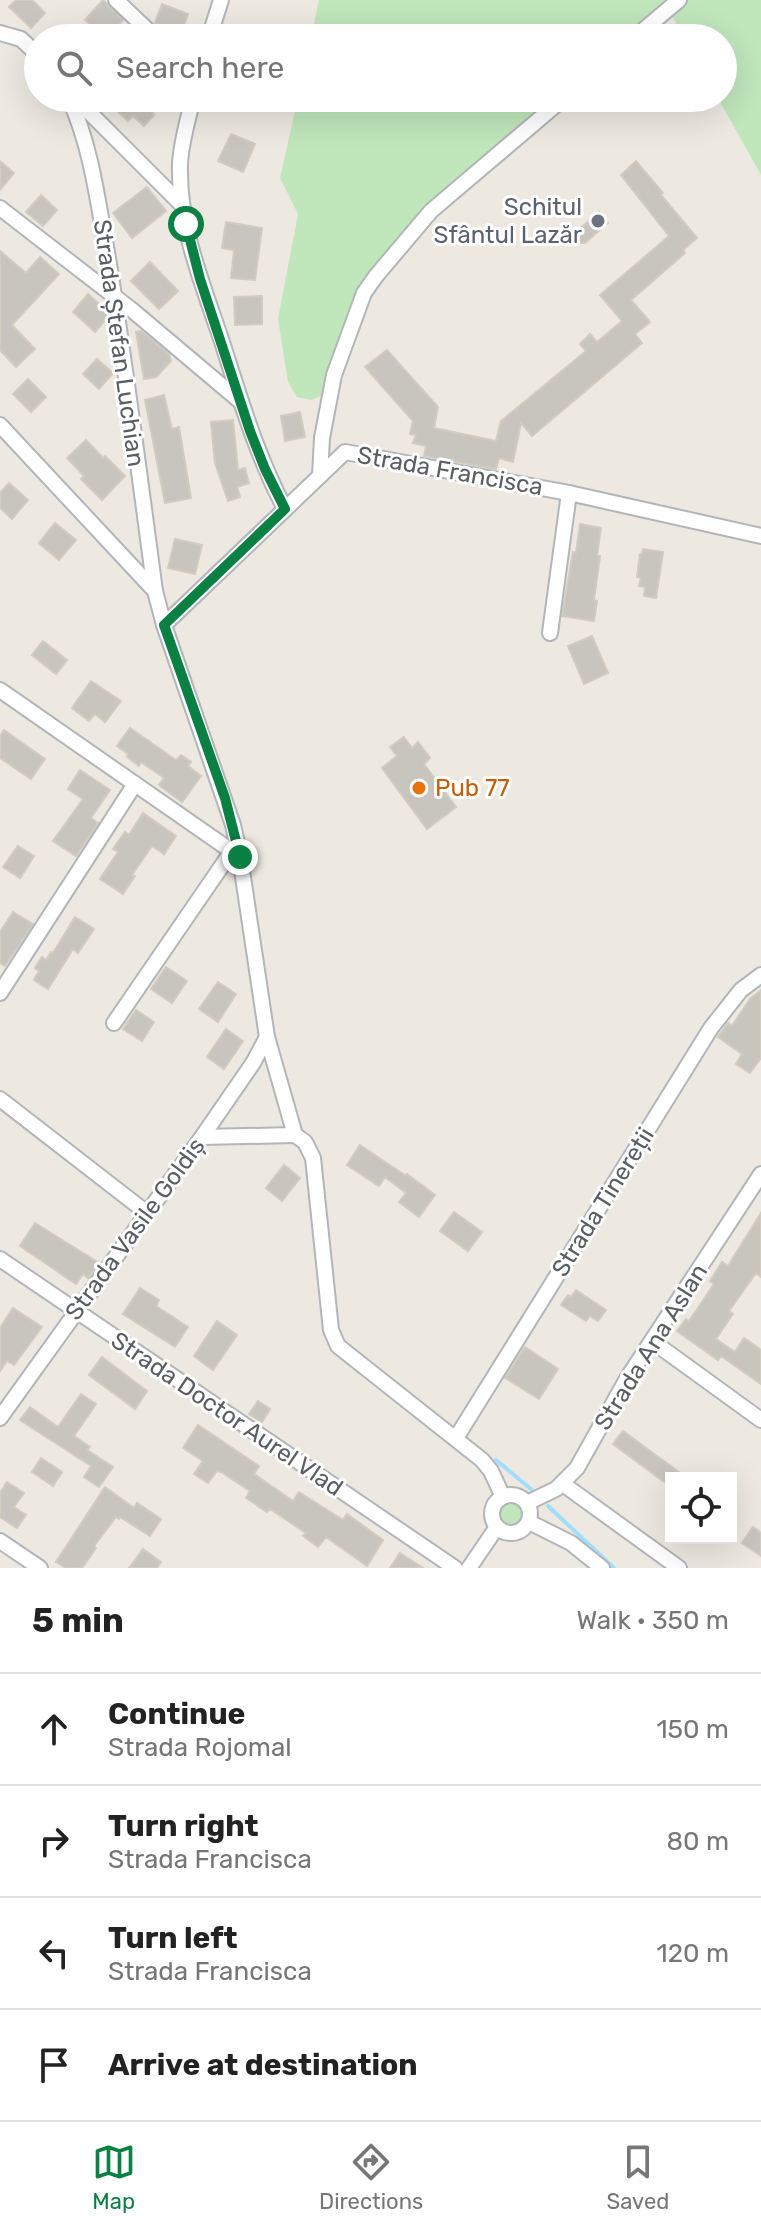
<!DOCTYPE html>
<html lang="en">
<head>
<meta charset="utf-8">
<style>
  body { margin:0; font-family:Rubik,sans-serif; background:#f2f2f2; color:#222 }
  .controls { position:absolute; right:24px; bottom:24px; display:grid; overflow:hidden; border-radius:0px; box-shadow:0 8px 32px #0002 }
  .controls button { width:72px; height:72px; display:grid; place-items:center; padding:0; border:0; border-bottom:2px solid #e0e0e0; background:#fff; color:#222; font:40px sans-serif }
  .stop { position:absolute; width:24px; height:24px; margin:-18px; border:6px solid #0b8043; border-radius:50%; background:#fff }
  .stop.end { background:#0b8043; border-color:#fff; box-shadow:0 2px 8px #0008 }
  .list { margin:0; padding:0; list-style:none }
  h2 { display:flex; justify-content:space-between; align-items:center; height:104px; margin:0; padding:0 32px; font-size:34px }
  h2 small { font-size:26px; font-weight:400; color:#767676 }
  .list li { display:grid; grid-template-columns:52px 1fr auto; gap:24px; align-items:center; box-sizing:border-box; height:112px; padding:0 32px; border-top:2px solid #e0e0e0 }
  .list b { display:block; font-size:30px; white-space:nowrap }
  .list p { margin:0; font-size:26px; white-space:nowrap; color:#767676 }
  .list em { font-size:26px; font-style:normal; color:#767676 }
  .icon { flex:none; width:44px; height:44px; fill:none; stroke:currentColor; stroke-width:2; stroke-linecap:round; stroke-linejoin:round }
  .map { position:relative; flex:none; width:761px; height:1568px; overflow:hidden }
  .search { position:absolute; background:#fff; box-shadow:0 8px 32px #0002; left:24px; right:24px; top:24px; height:88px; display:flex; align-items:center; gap:20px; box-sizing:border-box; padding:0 28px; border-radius:44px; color:#767676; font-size:30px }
  .sheet { height:552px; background:#fff }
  nav { display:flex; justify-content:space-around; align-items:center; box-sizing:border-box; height:112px; border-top:2px solid #e0e0e0; background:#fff; font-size:22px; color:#767676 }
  nav a { display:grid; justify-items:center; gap:4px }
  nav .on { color:#0b8043 }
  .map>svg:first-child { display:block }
  .green { fill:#c0e6bc }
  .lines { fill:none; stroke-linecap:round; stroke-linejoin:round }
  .stream { stroke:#9fdeff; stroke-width:4 }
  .building { fill:#c8c4be; stroke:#d2cbbf; stroke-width:2 }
  .minor-casing { stroke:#b2b5b9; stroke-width:18 }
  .minor { stroke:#fff; stroke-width:14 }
  .route { stroke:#0b8043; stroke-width:10 }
  .worship-dot { fill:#6b7280; stroke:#fff; stroke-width:3 }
  .food-dot { fill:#e8710a; stroke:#fff; stroke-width:3 }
  .labels { text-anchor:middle; stroke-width:6; stroke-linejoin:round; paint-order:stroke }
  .worship-label { font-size:24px; fill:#5b616d; stroke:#fff; text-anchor:end }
  .street-label { font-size:24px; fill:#5a5e63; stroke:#fff }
  .food-label { font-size:24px; fill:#c56008; stroke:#fff; text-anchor:start }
</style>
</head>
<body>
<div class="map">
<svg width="761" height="1568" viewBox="0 0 761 1568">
  <rect width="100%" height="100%" fill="#ede9e1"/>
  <g class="green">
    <path d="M319 0H761V175L718 98H723V38H685L672 16 645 38H311Z"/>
    <path d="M298 98H574L445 206 389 266 364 304 324 394 312 400 297 397 288 382 278 319 298 214 280 178Z"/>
    <circle cx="511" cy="1515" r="13"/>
  </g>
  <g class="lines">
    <g class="stream">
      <path d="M496 1460 532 1490"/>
      <path d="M548 1506 614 1568"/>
    </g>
  </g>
  <g class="building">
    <path d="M16 0H32L45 13 31 28 9 7Z"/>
    <path d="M103 0 123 20 108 38H105L85 20Z"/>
    <path d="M162 4 188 14 181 33 155 23Z"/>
    <path d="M103 98H148L158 107 152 113 154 115 144 126 133 116 128 121Z"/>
    <path d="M231 134 255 144 243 172 218 161Z"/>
    <path d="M0 161 14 173 0 190Z"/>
    <path d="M636 161 663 193 661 195 697 238 683 250 685 253 631 300 650 322 635 334 642 343 532 436 521 423 513 462 499 458 496 469 424 456 426 446 413 443 416 435 410 434 413 421 365 367 387 350 438 407 434 428 496 441 501 421 586 351 580 344 590 334 597 342 622 321 600 295 669 236 621 175Z"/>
    <path d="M147 187 166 211 132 238 113 213Z"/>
    <path d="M41 195 57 210 43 226 26 212Z"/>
    <path d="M599 212 608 223 585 243H578L575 240 576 232Z"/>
    <path d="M226 222 262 228 255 280 231 278 234 250 222 248Z"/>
    <path d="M0 251 26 273 40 257 59 274 12 325 35 349 16 367 0 350Z"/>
    <path d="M150 262 178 291 159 309 131 281Z"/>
    <path d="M88 294 106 310 107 318 95 332 73 312Z"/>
    <path d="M262 296V324L235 325 234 297Z"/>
    <path d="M141 331 169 354 171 361 156 377 144 379 136 332Z"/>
    <path d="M97 359 113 373 99 389 83 374Z"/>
    <path d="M28 379 46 397 31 412 13 394Z"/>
    <path d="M164 395 172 429 179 427 191 498 165 503 145 400Z"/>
    <path d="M300 412 305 437 285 441 281 416Z"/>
    <path d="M233 420 238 470 245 468 249 483 237 487 240 497 228 501 215 463 211 422Z"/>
    <path d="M86 440 103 458 105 456 125 476 102 500 81 479 84 476 67 458Z"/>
    <path d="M9 483 28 500 12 519 0 508V493Z"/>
    <path d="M55 523 76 540 59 560 39 543Z"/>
    <path d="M580 524 601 528 597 556H600L594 600 597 601 594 621 562 616 573 552 576 553Z"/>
    <path d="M175 539 202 545 195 574 168 568Z"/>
    <path d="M643 549 663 552 656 598 644 596 645 587 639 586 641 578 637 577 640 554H642Z"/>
    <path d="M592 636 608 673 584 684 568 646Z"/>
    <path d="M43 641 67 660 56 674 32 655Z"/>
    <path d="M91 681 121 701 105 722 95 714 89 721 72 708Z"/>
    <path d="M130 728 176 760 181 755 191 762 188 766 201 776 182 802 159 785 164 778 141 762 139 766 127 757 128 754 117 746Z"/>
    <path d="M4 730 45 759 31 779 0 758V736Z"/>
    <path d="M404 737 412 748 418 742 430 758 424 764 456 807 427 829 382 768 397 756 390 747Z"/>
    <path d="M80 770 110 790 91 818 98 823 76 856 53 841 83 799 68 789Z"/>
    <path d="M143 813 176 836 164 854 152 846 132 875 135 876 123 894 100 879 118 852 113 849 125 832 129 835Z"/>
    <path d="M18 846 34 856 20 878 3 867Z"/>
    <path d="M13 912 33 924 5 966 0 963V932Z"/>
    <path d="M75 917 94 929 78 953 73 949 48 989 34 980 39 971 35 968 42 957 46 960 51 952 53 953Z"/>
    <path d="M166 967 187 981 172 1003 151 989Z"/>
    <path d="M218 982 236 994 218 1022 199 1009Z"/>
    <path d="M761 990V1058L750 1073 736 1064 742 1054 718 1037 728 1023 732 1026 750 999Z"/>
    <path d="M136 1010 154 1022 142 1041 123 1029Z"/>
    <path d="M226 1029 243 1041 224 1069 207 1057Z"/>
    <path d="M360 1145 406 1176 407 1174 435 1195 419 1217 399 1202 406 1193 385 1177 379 1186 347 1165Z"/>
    <path d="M284 1165 300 1178 282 1201 266 1188Z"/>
    <path d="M454 1212 482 1232 468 1251 440 1231Z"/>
    <path d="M761 1213V1277L756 1273 729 1311 733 1314 716 1339 735 1352 744 1338 761 1350V1384L721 1356 718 1360 677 1331 686 1319 689 1321 714 1284 710 1281 722 1262 728 1266Z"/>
    <path d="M35 1223 99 1263 88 1278 83 1274 76 1284 20 1246Z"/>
    <path d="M140 1288 159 1300 156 1306 188 1327 175 1347 123 1314Z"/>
    <path d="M576 1290 606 1310 598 1321 590 1316 586 1321 561 1305 568 1295 571 1297Z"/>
    <path d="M13 1308 42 1327 14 1365 7 1361 0 1371V1328Z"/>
    <path d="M217 1321 237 1335 213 1370 194 1356Z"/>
    <path d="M525 1347 558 1369 539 1399 505 1378Z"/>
    <path d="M102 1357 147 1391 135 1409 89 1375Z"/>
    <path d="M81 1394 96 1404 74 1436 90 1447 87 1450 113 1467 99 1487 84 1477 91 1466 20 1420 30 1407 58 1427Z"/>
    <path d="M258 1401 270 1409 262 1422 249 1414Z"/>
    <path d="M198 1425 259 1466 254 1474 293 1501 299 1492 343 1520 347 1514 383 1540 367 1566 326 1537 318 1547 303 1536 306 1533 270 1509 267 1512 246 1498 250 1491 221 1472 217 1471 208 1483 194 1474 203 1461 183 1448Z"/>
    <path d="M623 1431 687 1478H671V1487L613 1444Z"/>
    <path d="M41 1458 62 1472 53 1486 32 1472Z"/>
    <path d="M7 1482 24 1493 14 1507 26 1515 17 1528 0 1517V1493Z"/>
    <path d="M105 1487 134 1508 137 1503 161 1519 150 1536 120 1517 119 1519 116 1517 94 1546 96 1548 82 1568H66L56 1562Z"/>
    <path d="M753 1527 761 1533V1556L742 1543Z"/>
    <path d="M143 1549 161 1562 157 1568H129Z"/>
    <path d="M400 1553 423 1568H390Z"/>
  </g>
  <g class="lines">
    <g class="minor-casing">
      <g id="minor">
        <path d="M116 0 156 38"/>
        <path d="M0 33 21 39 38 55"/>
        <path d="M209 38 221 0"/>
        <path d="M634 38 679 0"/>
        <path d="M69 98C92 148 98 204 108 258 126 368 140 480 155 591L164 625 233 825 240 857 267 1037 295 1135 305 1142 313 1158 331 1330 338 1346 482 1460 491 1471 503 1497"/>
        <path d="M75 98 182 205"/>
        <path d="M193 98C188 120 181 142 180 164 178 226 203 285 222 342 241 401 256 454 285 509"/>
        <path d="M0 208 132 310 241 402"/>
        <path d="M0 425 155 591"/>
        <path d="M320 476 322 438 334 375 364 293 376 276 431 211 564 98"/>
        <path d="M164 625 345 452 569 493 761 536"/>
        <path d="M550 633 569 493"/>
        <path d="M0 690 240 857"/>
        <path d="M0 993 135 784"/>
        <path d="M114 1023 232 851"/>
        <path d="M0 1099 147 1213"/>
        <path d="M202 1137 295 1135"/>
        <path d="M0 1259 455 1568"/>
        <path d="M652 1341 761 1420"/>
        <path d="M0 1418 202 1137 253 1063 267 1037"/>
        <path d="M456 1438 711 1028 741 990 761 975"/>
        <path d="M563 1484 679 1568"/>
        <circle cx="511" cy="1514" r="19"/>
        <path d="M527 1503 556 1489 577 1468 628 1377 761 1174"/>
        <path d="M529 1522 571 1543 602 1568"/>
        <path d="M0 1541 40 1568"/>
        <path d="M469 1568 497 1527"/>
      </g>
    </g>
    <use href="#minor" class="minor"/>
  </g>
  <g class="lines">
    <path class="route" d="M186 224 200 279 250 431 265 469 285 509 164 625 225 798 240 857"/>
  </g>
  <circle class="worship-dot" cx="598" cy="221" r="8"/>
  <circle class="food-dot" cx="419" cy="788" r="8"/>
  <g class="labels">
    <g class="worship-label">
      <text x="582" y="215">Schitul<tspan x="582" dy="28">Sfântul Lazăr</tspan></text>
    </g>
    <g class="street-label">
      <text transform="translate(119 343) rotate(82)" y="8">Strada Ștefan Luchian</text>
      <text transform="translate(450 471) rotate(10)" y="8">Strada Francisca</text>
      <text transform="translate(603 1202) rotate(-58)" y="8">Strada Tinereții</text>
      <text transform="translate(135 1229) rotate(-54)" y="8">Strada Vasile Goldiș</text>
      <text transform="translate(651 1347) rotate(-58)" y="8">Strada Ana Aslan</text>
      <text transform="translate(227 1414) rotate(34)" y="8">Strada Doctor Aurel Vlad</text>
    </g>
    <g class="food-label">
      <text x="435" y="796">Pub 77</text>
    </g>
  </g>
</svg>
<div class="controls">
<button><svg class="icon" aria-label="locate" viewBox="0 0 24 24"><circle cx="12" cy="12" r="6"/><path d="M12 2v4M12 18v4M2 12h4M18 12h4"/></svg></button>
</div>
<div class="stop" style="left:186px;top:224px"></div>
<div class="stop end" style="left:240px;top:857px"></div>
<div class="search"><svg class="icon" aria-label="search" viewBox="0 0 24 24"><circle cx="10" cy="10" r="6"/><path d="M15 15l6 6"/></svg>Search here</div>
</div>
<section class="sheet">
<h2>5 min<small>Walk · 350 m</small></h2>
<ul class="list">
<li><svg class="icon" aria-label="ahead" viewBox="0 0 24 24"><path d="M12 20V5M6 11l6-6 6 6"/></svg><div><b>Continue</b><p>Strada Rojomal</p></div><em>150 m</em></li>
<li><svg class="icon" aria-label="right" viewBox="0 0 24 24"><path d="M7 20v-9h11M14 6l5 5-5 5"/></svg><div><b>Turn right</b><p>Strada Francisca</p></div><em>80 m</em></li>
<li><svg class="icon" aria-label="left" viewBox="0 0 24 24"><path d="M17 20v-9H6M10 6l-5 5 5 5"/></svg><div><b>Turn left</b><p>Strada Francisca</p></div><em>120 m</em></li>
<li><svg class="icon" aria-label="arrive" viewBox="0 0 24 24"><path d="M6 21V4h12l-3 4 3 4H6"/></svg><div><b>Arrive at destination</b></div></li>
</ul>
</section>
<nav>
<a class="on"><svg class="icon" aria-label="map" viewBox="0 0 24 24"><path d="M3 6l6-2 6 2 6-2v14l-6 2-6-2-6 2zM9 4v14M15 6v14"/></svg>Map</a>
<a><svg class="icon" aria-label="directions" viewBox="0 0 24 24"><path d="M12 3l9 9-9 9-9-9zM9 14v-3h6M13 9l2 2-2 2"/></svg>Directions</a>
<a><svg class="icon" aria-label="saved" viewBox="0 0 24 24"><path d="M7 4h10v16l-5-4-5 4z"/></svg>Saved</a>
</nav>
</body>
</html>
